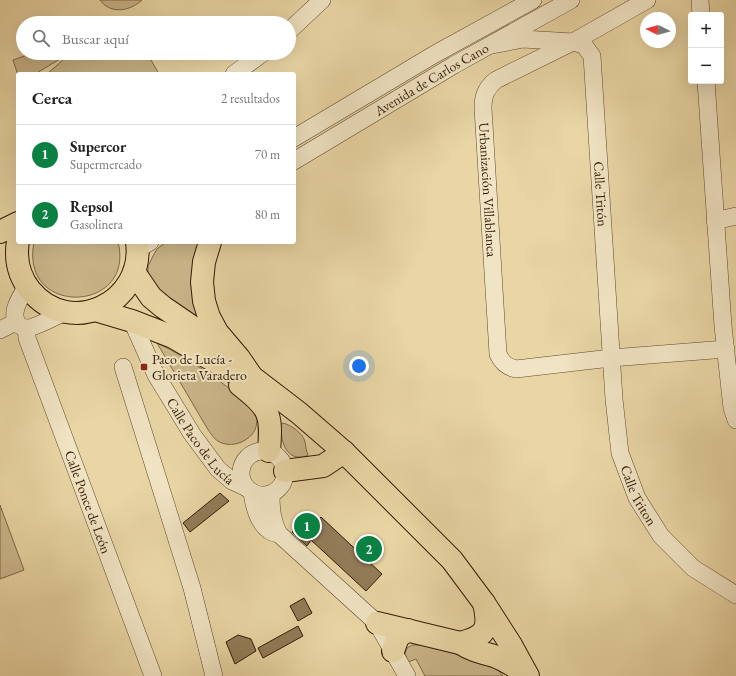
<!DOCTYPE html>
<html lang="es">
<head>
<meta charset="utf-8">
<style>
  body { margin:0; font-family:"EB Garamond",serif; background:#f6f6f6; color:#222 }
  .controls { position:absolute; right:12px; top:12px; display:grid; overflow:hidden; border-radius:4px; box-shadow:0 4px 16px #0002 }
  .controls button { width:36px; height:36px; display:grid; place-items:center; padding:0; border:0; border-bottom:1px solid #e0e0e0; background:#fff; color:#222; font:20px sans-serif }
  .compass { position:absolute; left:640px; top:12px; width:36px; height:36px; border-radius:50%; background:#fff; box-shadow:0 4px 16px #0002; rotate:275deg }
  .you { position:absolute; left:359px; top:366px; width:14px; height:14px; margin:-10px; border:3px solid #fff; border-radius:50%; background:#1a73e8; box-shadow:0 0 0 6px #1a73e833 }
  .badge { display:grid; place-items:center; width:26px; height:26px; border-radius:50%; background:#0b8043; color:#fff; font-size:13px; font-weight:700 }
  .pin { position:absolute; translate:-50% -50%; border:2px solid #fff; box-shadow:0 1px 4px #0006 }
  .list { margin:0; padding:0; list-style:none }
  h2 { display:flex; justify-content:space-between; align-items:center; height:52px; margin:0; padding:0 16px; font-size:17px }
  h2 small { font-size:13px; font-weight:400; color:#767676 }
  .list li { display:grid; grid-template-columns:26px 1fr auto; gap:12px; align-items:center; box-sizing:border-box; height:60px; padding:0 16px; border-top:1px solid #e0e0e0 }
  .list b { display:block; font-size:15px; white-space:nowrap }
  .list p { margin:0; font-size:13px; white-space:nowrap; color:#767676 }
  .list em { font-size:13px; font-style:normal; color:#767676 }
  .icon { flex:none; width:22px; height:22px; fill:none; stroke:currentColor; stroke-width:2; stroke-linecap:round; stroke-linejoin:round }
  .map { position:relative; flex:none; width:736px; height:676px; overflow:hidden }
  .search { position:absolute; background:#fff; box-shadow:0 4px 16px #0002; left:16px; top:16px; width:280px; height:44px; display:flex; align-items:center; gap:10px; box-sizing:border-box; padding:0 14px; border-radius:22px; color:#767676; font-size:15px }
  .panel { position:absolute; background:#fff; box-shadow:0 4px 16px #0002; left:16px; top:72px; width:280px; height:172px; border-radius:4px }
  .map>svg:first-child { display:block }
  .green { fill:#cbb68a; stroke:#7e6848 }
  .building { fill:#927c58; stroke:#321a05 }
  .lines { fill:none; stroke-linecap:round; stroke-linejoin:round }
  .minor-casing { stroke:#60492d; stroke-width:18 }
  .highway-casing { stroke:#321a05; stroke-width:24 }
  .minor { stroke:#f1e4c4; stroke-width:17 }
  .highway { stroke:#ead6a5; stroke-width:22 }
  .poi-dot { fill:#8f2418; stroke:#f1e4c4; stroke-width:1.5 }
  .labels { text-anchor:middle; stroke-width:4; stroke-linejoin:round; paint-order:stroke }
  .street-label { font-size:14px; fill:#321a05; stroke:#f1e4c4 }
  .poi-label { font-size:14px; fill:#321a05; stroke:#f1e4c4; text-anchor:start }
</style>
</head>
<body>
<div class="map">
<svg width="736" height="676" viewBox="0 0 736 676">
  <rect width="100%" height="100%" fill="#ead6a5"/>
  <filter id="stains"><feTurbulence type="fractalNoise" baseFrequency=".005" numOctaves="4"/><feColorMatrix values="0 0 0 0 .2 0 0 0 0 .09 0 0 0 0 .02 0 0 0 .5 -.17"/></filter>
  <radialGradient id="worn" r=".72"><stop offset=".6" stop-color="#630" stop-opacity="0"/><stop offset="1" stop-color="#630" stop-opacity=".3"/></radialGradient>
  <g class="green">
    <path d="M100 0H142C130 11 111 15 100 0Z"/>
    <path d="M33 53H70L35 74H18V75L13 60Z"/>
    <path d="M71 53H147L159 74H47Z"/>
    <path d="M34 242H118C136 313 19 318 34 242Z"/>
    <path d="M166 242H204L207 327 162 298 148 275V266L153 256 157 249Z"/>
    <path d="M157 343C178 352 249 396 256 417 261 435 238 449 222 443 215 441 211 434 207 428Z"/>
    <path d="M283 423C291 425 303 433 305 442 306 447 306 450 308 455 305 457 303 457 299 457 284 457 280 436 281 424Z"/>
    <path d="M0 505 24 570 0 579Z"/>
    <path d="M412 645H421L493 663 503 676H425L416 659 408 662 405 653 407 648Z"/>
  </g>
  <g class="building">
    <path d="M220 493 229 501 190 532 183 523Z"/>
    <path d="M311 513 319 519 321 517 382 574 366 591 311 540 307 546 292 532Z"/>
    <path d="M304 598 312 613 298 621 290 606Z"/>
    <path d="M298 626 303 636 263 658 258 648Z"/>
    <path d="M238 635 251 639 256 651 235 664 226 642Z"/>
  </g>
  <g class="lines">
    <g class="minor-casing">
      <g id="minor">
        <path id="s1" d="M647 0 573 42 496 80C486 88 483 96 483 108L498 354C502 363 507 367 516 369L611 358 726 349"/>
        <path d="M700 0 701 15"/>
        <path d="M289 31 322 0"/>
        <path id="s2" d="M492 45 523 39 573 42 584 45 592 56 614 399 620 453 637 498 661 536 693 568 736 595"/>
        <path d="M234 74 263 53"/>
        <path d="M706 81 723 326 732 408 736 420"/>
        <path d="M294 138 435 54 533 0"/>
        <path id="s3" d="M294 161 454 65 571 0"/>
        <path d="M715 221 736 216"/>
        <path d="M138 249 150 242"/>
        <path d="M27 286C21 296 9 313 18 324 20 326 23 328 27 328 35 328 56 316 65 312"/>
        <path id="s4" d="M132 321 156 375 192 434 218 469 232 481 245 487"/>
        <path id="s5" d="M26 328 27 338 153 676"/>
        <path d="M0 330 16 322"/>
        <path d="M123 367 192 588 214 676"/>
        <circle cx="263" cy="473" r="22"/>
        <path d="M252 492C254 508 260 532 279 534"/>
        <path d="M271 494C271 509 272 521 279 534L377 623 407 676"/>
      </g>
    </g>
    <g class="highway-casing">
      <g id="highway">
        <path d="M0 232 18 223"/>
        <path d="M18 241C15 259 19 276 30 290 70 339 145 303 137 242"/>
        <path d="M210 242 204 262 202 282 204 301 209 317 217 332 239 358 252 377 299 413 344 452 452 560 484 603 511 645 528 676"/>
        <path d="M134 272 151 297 163 307 226 350"/>
        <path d="M95 310 132 321 173 337 231 371 252 377"/>
        <path d="M240 385C270 409 272 413 269 451"/>
        <path d="M285 471 323 466 344 452"/>
        <path d="M377 623 460 643C473 651 480 652 494 656 506 660 517 668 527 675"/>
        <path d="M460 643C486 636 490 630 484 603"/>
        <path d="M393 651 398 637 408 630"/>
      </g>
    </g>
    <use href="#minor" class="minor"/>
    <use href="#highway" class="highway"/>
  </g>
  <rect class="poi-dot" x="140" y="363" width="8" height="8" rx="2"/>
  <g class="labels">
    <g class="street-label">
      <text dy="5" stroke="none"><textPath href="#s3" startOffset="160">Avenida de Carlos Cano</textPath></text>
      <text dy="5" stroke="none"><textPath href="#s1" startOffset="285">Urbanización Villablanca</textPath></text>
      <text dy="5" stroke="none"><textPath href="#s2" startOffset="245">Calle Tritón</textPath></text>
      <text dy="5" stroke="none"><textPath href="#s4" startOffset="139">Calle Paco de Lucía</textPath></text>
      <text dy="5" stroke="none"><textPath href="#s2" startOffset="551">Calle Triton</textPath></text>
      <text dy="5" stroke="none"><textPath href="#s5" startOffset="185">Calle Ponce de León</textPath></text>
    </g>
    <g class="poi-label">
      <text x="152" y="364">Paco de Lucía -<tspan x="152" dy="16">Glorieta Varadero</tspan></text>
    </g>
  </g>
  <rect width="100%" height="100%" filter="url(#stains)"/>
  <rect width="100%" height="100%" fill="url(#worn)"/>
</svg>
<div class="controls">
<button>+</button>
<button>−</button>
</div>
<svg class="compass" viewBox="-18 -18 36 36"><path d="M0-13l5 13h-10z" fill="#e53935"/><path d="M0 13l5-13h-10z" fill="#767676"/></svg>
<div class="you"></div>
<div class="pin badge" style="left:307px;top:526px">1</div>
<div class="pin badge" style="left:369px;top:549px">2</div>
<div class="search"><svg class="icon" aria-label="search" viewBox="0 0 24 24"><circle cx="10" cy="10" r="6"/><path d="M15 15l6 6"/></svg>Buscar aquí</div>
<section class="panel">
<h2>Cerca<small>2 resultados</small></h2>
<ul class="list">
<li><span class="badge">1</span><div><b>Supercor</b><p>Supermercado</p></div><em>70 m</em></li>
<li><span class="badge">2</span><div><b>Repsol</b><p>Gasolinera</p></div><em>80 m</em></li>
</ul>
</section>
</div>
</body>
</html>
